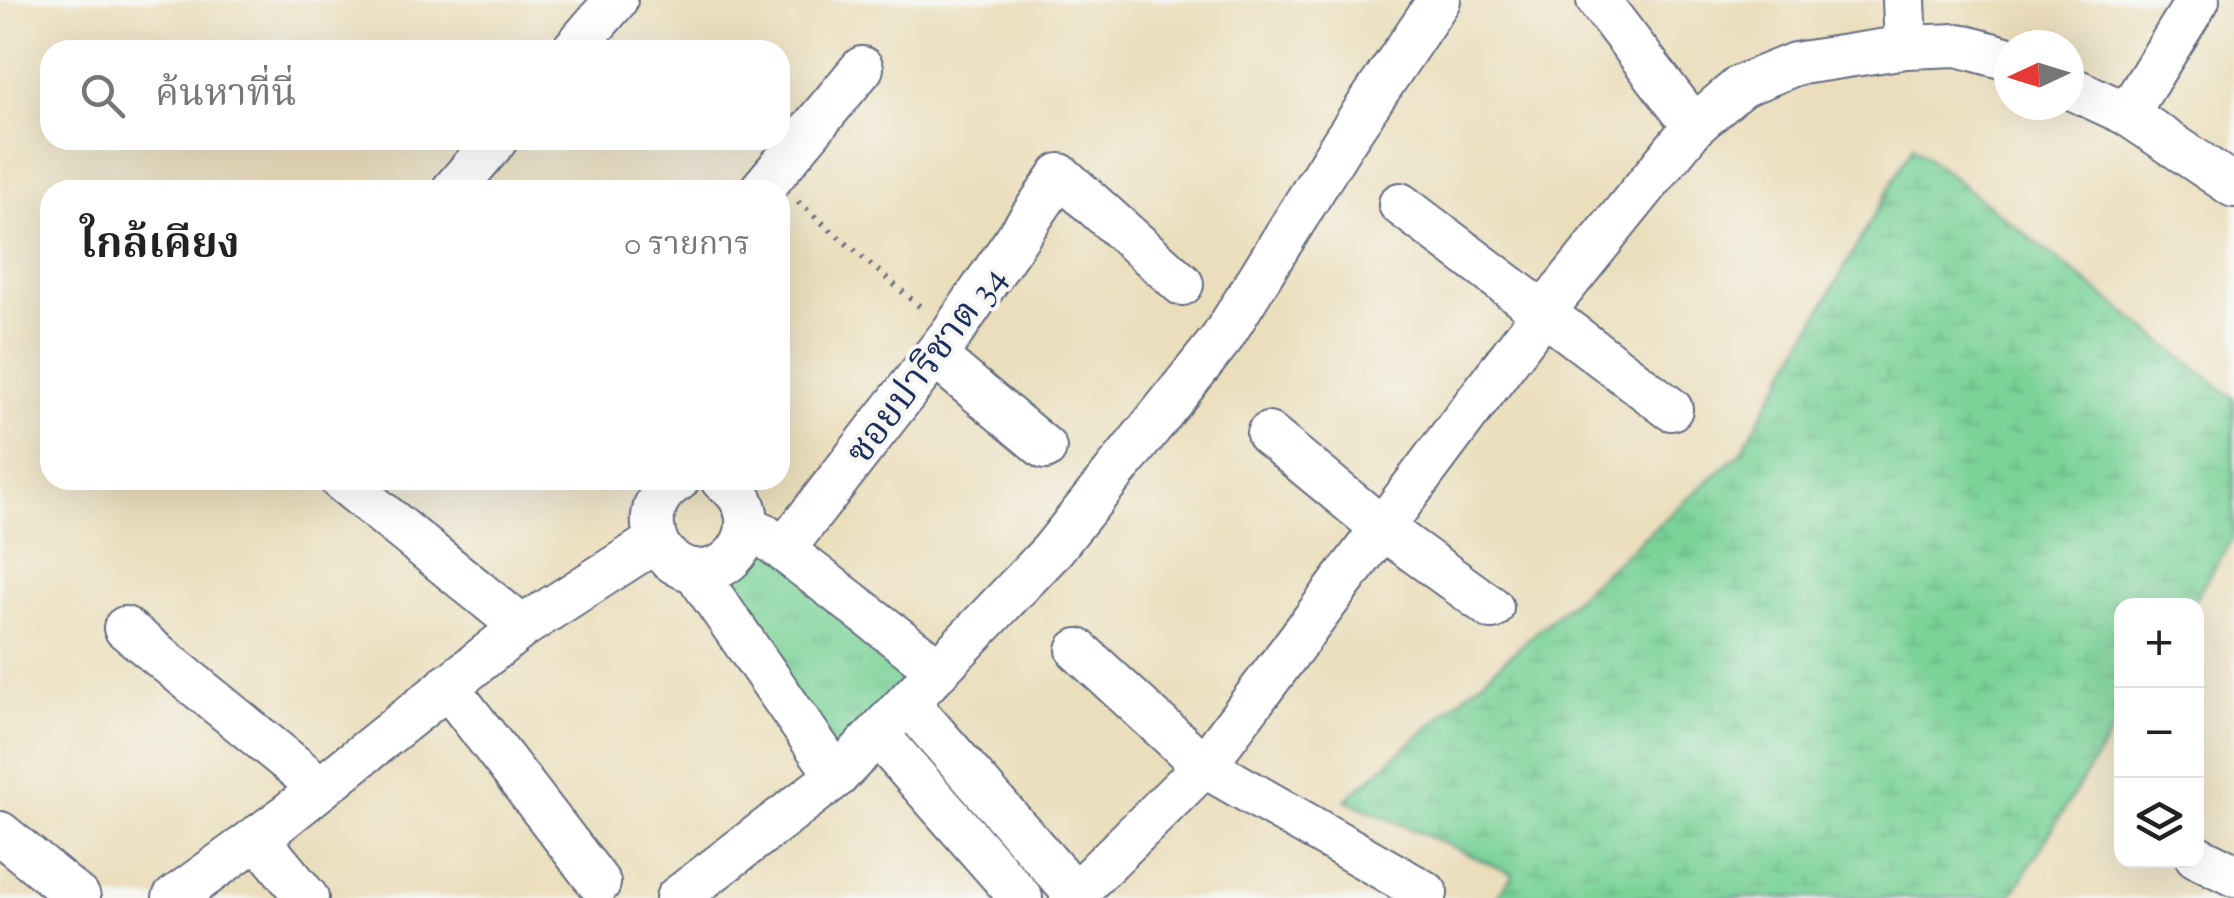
<!DOCTYPE html>
<html lang="th">
<head>
<meta charset="utf-8">
<style>
  body { margin:0; font-family:"Sorts Mill Goudy","Noto Serif Thai",serif; background:#f6f6f6; color:#222 }
  .controls { position:absolute; right:30px; bottom:30px; display:grid; overflow:hidden; border-radius:20px; box-shadow:0 10px 40px #0002 }
  .controls button { width:90px; height:90px; display:grid; place-items:center; padding:0; border:0; border-bottom:2px solid #e0e0e0; background:#fff; color:#222; font:50px sans-serif }
  .compass { position:absolute; left:1994px; top:30px; width:90px; height:90px; border-radius:50%; background:#fff; box-shadow:0 10px 40px #0002; rotate:266deg }
  .list { margin:0; padding:0; list-style:none }
  h2 { display:flex; justify-content:space-between; align-items:center; height:130px; margin:0; padding:0 40px; font-size:42px }
  h2 small { font-size:32px; font-weight:400; color:#767676 }
  .icon { flex:none; width:55px; height:55px; fill:none; stroke:currentColor; stroke-width:2; stroke-linecap:round; stroke-linejoin:round }
  .map { position:relative; flex:none; width:2234px; height:898px; overflow:hidden }
  .search { position:absolute; background:#fff; box-shadow:0 10px 40px #0002; left:40px; top:40px; width:750px; height:110px; display:flex; align-items:center; gap:25px; box-sizing:border-box; padding:0 35px; border-radius:30px; color:#767676; font-size:38px }
  .panel { position:absolute; background:#fff; box-shadow:0 10px 40px #0002; left:40px; top:180px; width:750px; height:310px; border-radius:30px }
  .map>svg:first-child { display:block }
  .grass { fill:url(#grass-tufts); stroke:#4b817b; stroke-width:2.5 }
  .wetland { fill:url(#wetland-marsh); stroke:#4b817b; stroke-width:2.5 }
  .lines { fill:none; stroke-linecap:round; stroke-linejoin:round }
  .minor-casing { stroke:#646c7f; stroke-width:46 }
  .path { stroke:#646c7f; stroke-width:6; stroke-dasharray:2.5 8; stroke-linecap:butt }
  .minor { stroke:#fff; stroke-width:42 }
  .labels { text-anchor:middle; stroke-width:8; stroke-linejoin:round; paint-order:stroke }
  .street-label { font-size:38px; fill:#1b2f5e; stroke:#f6f6f2 }
</style>
</head>
<body>
<div class="map">
<svg width="2234" height="898" viewBox="0 0 2234 898">
  <defs>
    <pattern id="grass-tufts" width="24" height="20" patternUnits="userSpaceOnUse" patternTransform="scale(2.5)"><rect width="24" height="20" fill="#7bd398"/><path d="M3 7l-1-3M5 7V3M7 7l1-3M15 17l-1-3M17 17v-4M19 17l1-3" fill="none" stroke="#6ab585"/></pattern>
    <pattern id="wetland-marsh" width="20" height="14" patternUnits="userSpaceOnUse" patternTransform="scale(2.5)"><rect width="20" height="14" fill="#7bd398"/><path d="M1 5h8M5 5V1M11 12h8M15 12V8" fill="none" stroke="#6ab585"/></pattern>
  </defs>
  <rect width="100%" height="100%" fill="#f6f6f2"/>
  <filter id="ink" filterUnits="userSpaceOnUse"><feTurbulence type="fractalNoise" baseFrequency=".01" numOctaves="2"/><feDisplacementMap in="SourceGraphic" scale="20" xChannelSelector="R" yChannelSelector="G"/><feConvolveMatrix kernelMatrix="1 2 1 2 8 2 1 2 1" color-interpolation-filters="sRGB"/></filter>
  <filter id="wash" filterUnits="userSpaceOnUse"><feTurbulence type="fractalNoise" baseFrequency=".0048" numOctaves="4" result="noise"/><feDisplacementMap in="SourceGraphic" scale="40" xChannelSelector="R" yChannelSelector="G"/><feGaussianBlur stdDeviation="2.25" result="paint"/><feColorMatrix in="noise" values="0 0 0 0 0 0 0 0 0 0 0 0 0 0 0 0 0 1.4 0 .05"/><feComposite in="paint" operator="in"/></filter>
  <g filter="url(#wash)">
    <rect width="100%" height="100%" fill="#ebdebc"/>
    <path class="grass" d="M751 532 933 671 838 764 714 574Z"/>
    <path class="wetland" d="M1913 146 2234 398V536L2191 605 2122 606 2121 717 2010 898H1496L1513 874 1346 800 1741 452Z"/>
  </g>
  <g filter="url(#ink)">
    <g class="lines">
      <g class="minor-casing">
        <g id="minor">
          <path d="M1598 0 1694 126"/>
          <path d="M1904 0 1906 47"/>
          <path d="M573 50 616 0"/>
          <path d="M2069 87 2127 114 2234 186"/>
          <path d="M2127 114 2198 0"/>
          <path d="M453 190 496 140"/>
          <path d="M761 190 862 68"/>
          <path d="M1400 204 1671 409"/>
          <path d="M935 356 1045 448"/>
          <path d="M1268 434 1382 528 1492 608"/>
          <path d="M341 480 522 627"/>
          <path d="M678 480C661 490 651 506 653 526 654 539 660 552 671 560 722 600 782 520 722 480"/>
          <path d="M761 533 939 670"/>
          <path d="M784 549 952 333 1060 175 1182 284"/>
          <path d="M694 570 837 776"/>
          <path d="M125 628 321 788"/>
          <path d="M1078 650 1204 766 1426 893"/>
          <path d="M447 686 599 883"/>
          <path d="M908 703 1075 894"/>
          <path d="M878 735 1021 898"/>
          <path d="M0 833 79 898"/>
          <path d="M257 837 307 898"/>
          <path d="M2196 856 2234 875"/>
          <path d="M174 898 277 823 522 627 656 541"/>
          <path d="M677 898 837 776 1050 553 1222 338 1342 144 1439 0"/>
          <path d="M1071 898 1204 766 1543 313 1694 126 1741 86 1795 64 1906 47 1958 45 2009 59"/>
        </g>
      </g>
      <path class="path" d="M798 202 925 311"/>
      <use href="#minor" class="minor"/>
    </g>
  </g>
  <g class="labels">
    <g class="street-label">
      <text transform="translate(925 364) rotate(-53)" y="13">ซอยปาริชาต 34</text>
    </g>
  </g>
</svg>
<div class="controls">
<button>+</button>
<button>−</button>
<button><svg class="icon" aria-label="layers" viewBox="0 0 24 24"><path d="M12 4l9 5-9 5-9-5zM3 14l9 5 9-5"/></svg></button>
</div>
<svg class="compass" viewBox="-18 -18 36 36"><path d="M0-13l5 13h-10z" fill="#e53935"/><path d="M0 13l5-13h-10z" fill="#767676"/></svg>
<div class="search"><svg class="icon" aria-label="search" viewBox="0 0 24 24"><circle cx="10" cy="10" r="6"/><path d="M15 15l6 6"/></svg>ค้นหาที่นี่</div>
<section class="panel">
<h2>ใกล้เคียง<small>0 รายการ</small></h2>
<ul class="list">
</ul>
</section>
</div>
</body>
</html>
